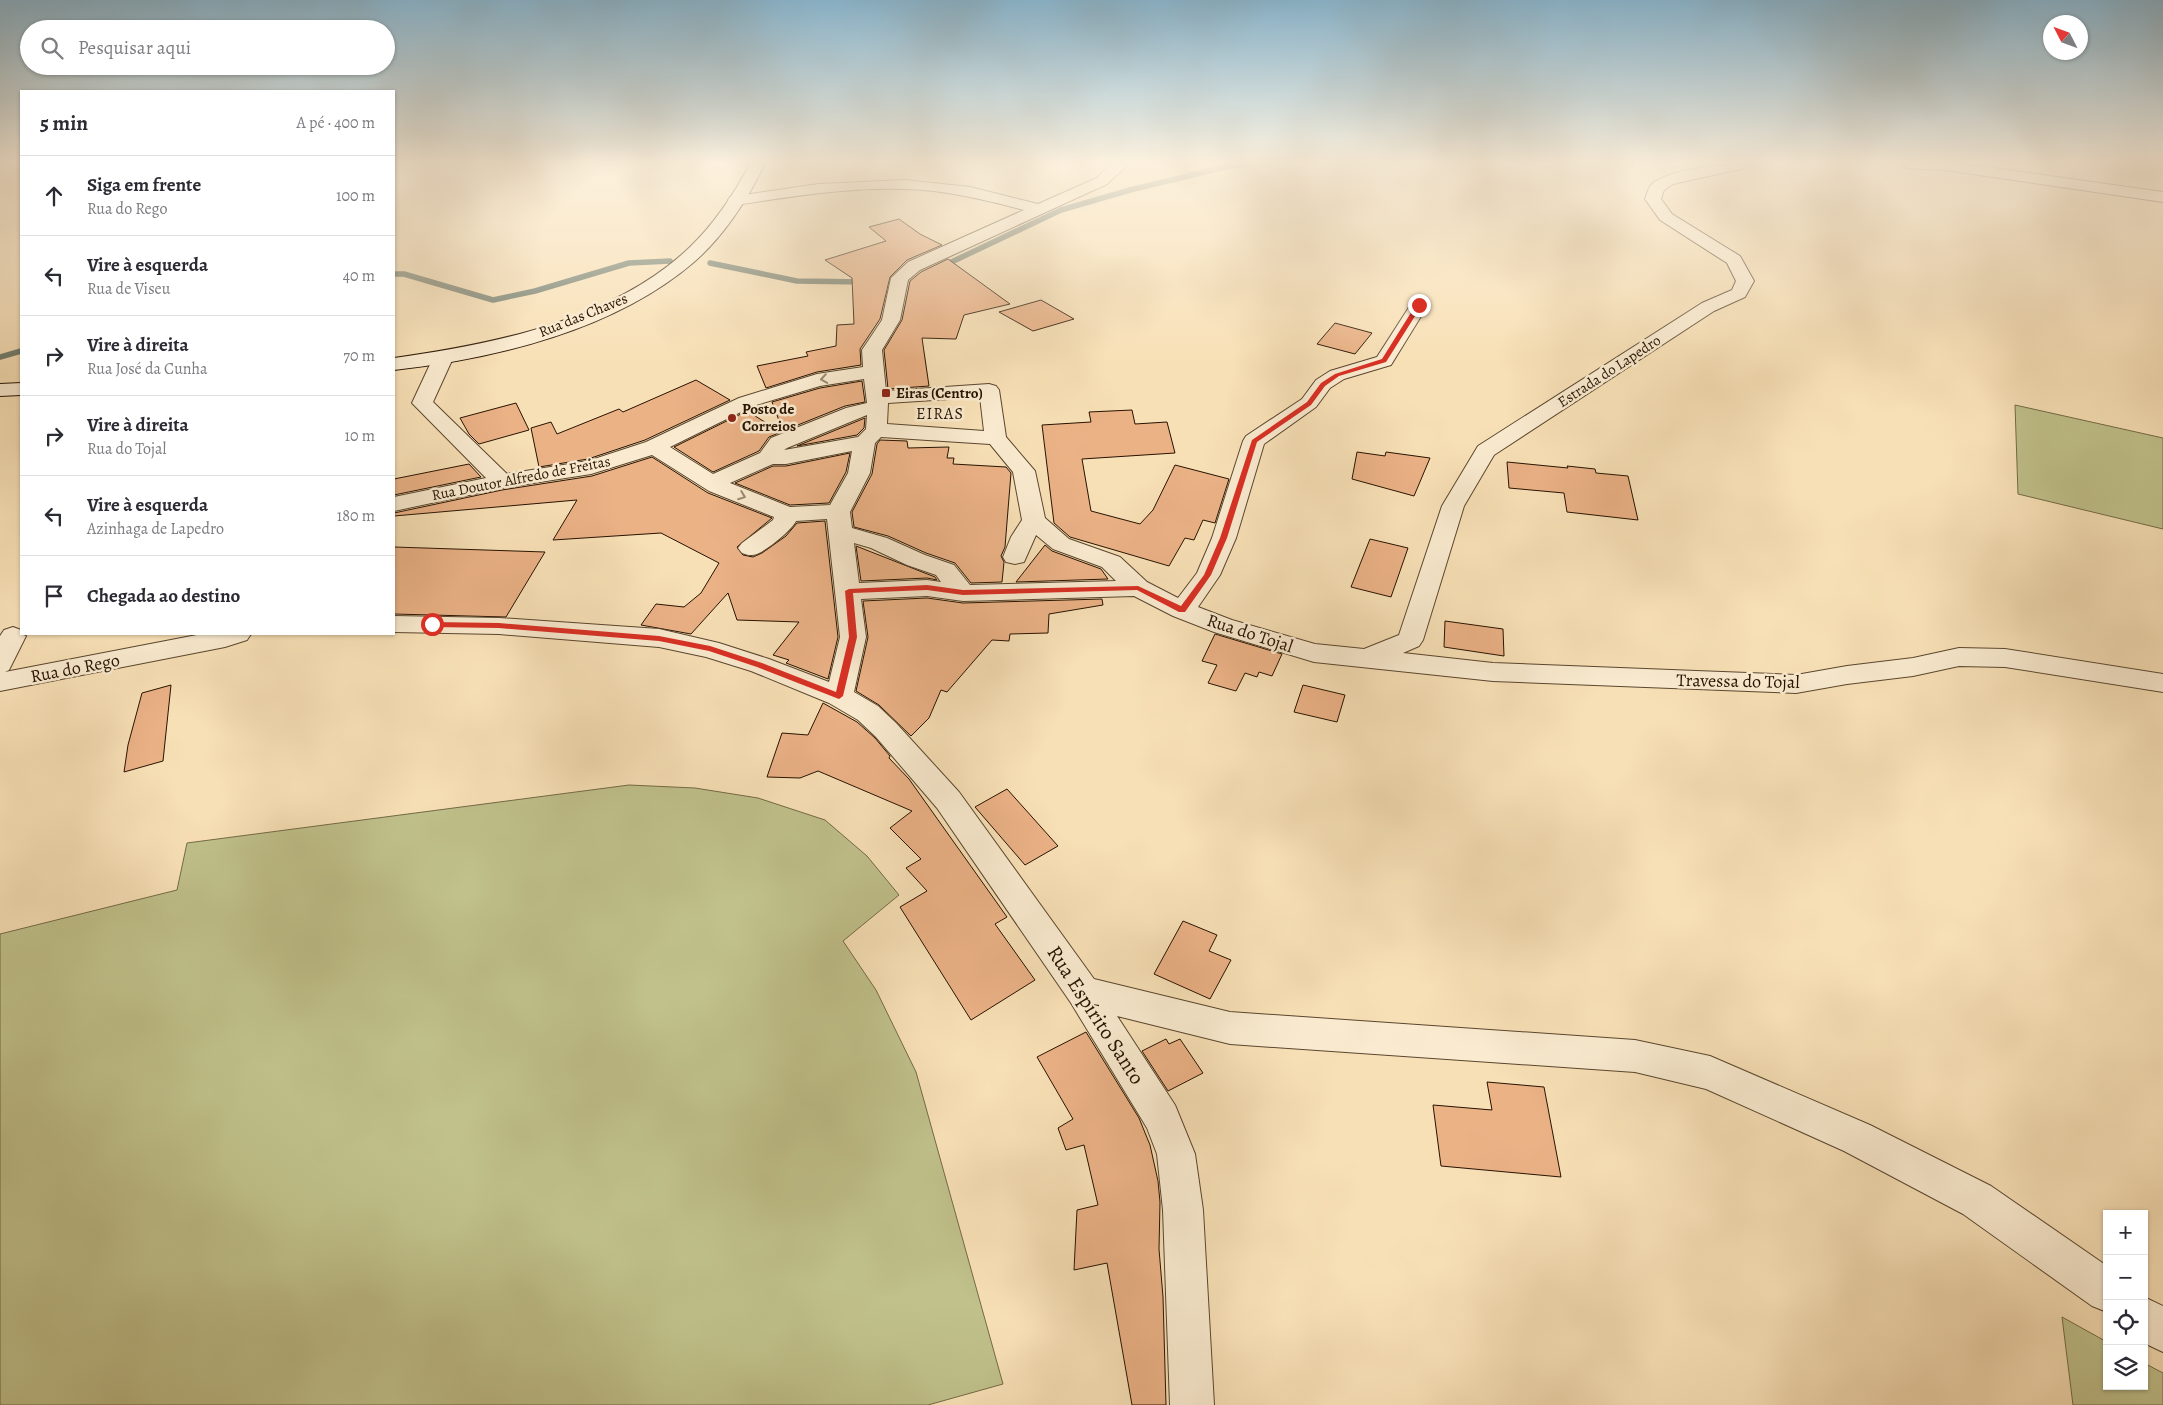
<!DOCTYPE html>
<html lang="pt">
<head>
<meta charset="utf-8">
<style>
  body { margin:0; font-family:Alegreya,serif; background:#f7f7f7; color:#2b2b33 }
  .controls { position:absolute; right:15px; bottom:15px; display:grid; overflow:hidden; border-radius:0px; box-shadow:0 1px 4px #0004 }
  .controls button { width:45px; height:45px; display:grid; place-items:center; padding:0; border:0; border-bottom:1px solid #e1e1e2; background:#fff; color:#2b2b33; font:25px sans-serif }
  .compass { position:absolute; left:2043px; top:15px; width:45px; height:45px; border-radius:50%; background:#fff; box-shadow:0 1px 4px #0004; rotate:312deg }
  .stop { position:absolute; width:15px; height:15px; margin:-11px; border:4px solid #d93025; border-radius:50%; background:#fff }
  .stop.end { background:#d93025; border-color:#fff; box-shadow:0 1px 5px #0008 }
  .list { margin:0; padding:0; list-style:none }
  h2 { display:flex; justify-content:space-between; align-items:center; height:65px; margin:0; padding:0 20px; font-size:21px }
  h2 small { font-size:16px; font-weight:400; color:#7c7c81 }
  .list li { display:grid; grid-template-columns:32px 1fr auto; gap:15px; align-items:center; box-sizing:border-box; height:80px; padding:0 20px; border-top:1px solid #e1e1e2 }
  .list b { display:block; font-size:19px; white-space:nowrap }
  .list p { margin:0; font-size:16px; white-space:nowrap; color:#7c7c81 }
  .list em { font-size:16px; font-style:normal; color:#7c7c81 }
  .icon { flex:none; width:28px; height:28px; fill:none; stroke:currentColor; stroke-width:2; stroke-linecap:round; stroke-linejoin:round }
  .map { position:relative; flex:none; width:2163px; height:1405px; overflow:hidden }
  .search { position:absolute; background:#fff; box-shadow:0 1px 4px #0004; left:20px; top:20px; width:375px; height:55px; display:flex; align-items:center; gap:12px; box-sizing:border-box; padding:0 18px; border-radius:28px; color:#7c7c81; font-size:19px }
  .panel { position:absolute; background:#fff; box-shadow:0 1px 4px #0004; left:20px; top:90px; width:375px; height:545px; border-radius:0px }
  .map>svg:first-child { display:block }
  .green { fill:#c0c18b; stroke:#736a46 }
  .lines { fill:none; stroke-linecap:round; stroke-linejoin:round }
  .stream { stroke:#6d796a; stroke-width:5.5 }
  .building { fill:#ebb286; stroke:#261200 }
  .street-casing { stroke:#5a462e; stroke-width:2 }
  .secondary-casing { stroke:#261200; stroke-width:2 }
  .street { fill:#faebd0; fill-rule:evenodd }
  .secondary { fill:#faebd0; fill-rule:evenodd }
  .oneway { stroke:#9b8972 }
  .route { fill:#d93025 }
  .poi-dot { fill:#8f2418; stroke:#faebd0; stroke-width:2 }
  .labels { text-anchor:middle; stroke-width:5; stroke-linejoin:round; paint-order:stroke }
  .far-street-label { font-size:15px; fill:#261200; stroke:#faebd0 }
  .far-poi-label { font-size:15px; font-weight:bold; fill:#261200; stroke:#faebd0; text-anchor:start }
  .far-quarter-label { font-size:16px; letter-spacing:1px; fill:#261200; stroke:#faebd0 }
  .street-label { font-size:18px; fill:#261200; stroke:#faebd0 }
  .near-street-label { font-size:21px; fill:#261200; stroke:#faebd0 }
</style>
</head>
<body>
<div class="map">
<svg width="2163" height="1405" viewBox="0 0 2163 1405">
  <rect width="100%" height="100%" fill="#f8e0b6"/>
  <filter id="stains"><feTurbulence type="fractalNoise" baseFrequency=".004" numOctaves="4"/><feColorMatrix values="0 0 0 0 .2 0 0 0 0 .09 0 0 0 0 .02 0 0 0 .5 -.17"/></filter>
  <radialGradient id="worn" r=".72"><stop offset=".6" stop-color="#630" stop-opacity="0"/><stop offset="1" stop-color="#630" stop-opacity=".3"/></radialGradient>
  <g class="green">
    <path d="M2015 405 2163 438V529L2018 494Z"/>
    <path d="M629 785 695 788 758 798 825 820 867 856 899 895 843 941 876 990 916 1072 1003 1384 928 1405H0V934L177 890 187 843Z"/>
    <path d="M2062 1317 2107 1342V1386H2144V1363L2163 1373V1405H2073Z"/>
  </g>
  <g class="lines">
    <g class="stream">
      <path d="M710 263 797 281 864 282"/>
      <path d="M943 266 1061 210 1130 190 1229 166 1249 164"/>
      <path d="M394 274H404L493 300 535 291 629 263 670 261"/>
      <path d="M0 357 21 351"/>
    </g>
  </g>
  <g class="building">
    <path d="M899 219 920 234 942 245 907 260 890 277 880 319 860 349 861 365 817 372 766 388 757 366 808 356 806 352 836 346 837 325 854 324 852 278 825 260 886 241 869 227Z"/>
    <path d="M948 259 1010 304 964 315 956 339 922 338 929 386 888 389 884 350 902 320 910 281 921 272Z"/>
    <path d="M1041 300 1074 319 1033 331 999 312Z"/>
    <path d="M1335 323 1372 333 1355 354 1317 344Z"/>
    <path d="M696 380 730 400 645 440 588 459 539 467 531 428 551 422 557 434 619 409 623 412Z"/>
    <path d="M862 381 865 402 845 406 783 431 772 402 820 388Z"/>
    <path d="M516 403 529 430 479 444 469 434 460 418Z"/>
    <path d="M1132 410 1135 424 1167 422 1175 453 1082 459 1091 511 1140 524 1153 510 1175 465 1229 479 1215 523 1203 520 1194 540 1185 538 1169 566 1070 537 1054 523 1042 425 1091 422 1089 412Z"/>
    <path d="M747 411 781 432 769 437 759 451 713 472 674 447Z"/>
    <path d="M865 418 864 428 857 435 797 446Z"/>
    <path d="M880 440 907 441 908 448 949 447 947 458H954L953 464 1006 467 1011 473 1005 547 1001 556 1004 562 1002 582 971 583 955 563 926 553 888 536 854 527 852 512 872 474 877 444Z"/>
    <path d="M1357 452 1385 456 1386 452 1430 458 1414 496 1352 479Z"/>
    <path d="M850 453 846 472 829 503 790 505 735 483 773 466H786Z"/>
    <path d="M652 457 708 493 772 518 737 547 743 555 753 557 762 553 786 536 797 523 825 521 838 637 828 679 786 663 789 660 773 655 799 622 737 620 728 593 691 634 641 625 656 604 684 607 701 593 719 563 661 533 553 540 577 500 394 516V513L502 490 592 476Z"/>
    <path d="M1507 462 1568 468 1567 466 1595 469 1596 473 1628 476 1638 520 1567 512 1564 493 1509 488Z"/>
    <path d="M469 464 481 477 394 495V479Z"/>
    <path d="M1370 539 1408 548 1391 597 1351 587Z"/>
    <path d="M1045 545 1052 551 1101 569 1108 579 1016 582Z"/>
    <path d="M856 546 935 577 937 580 927 578 861 581Z"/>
    <path d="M394 547 545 552 506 617 394 614Z"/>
    <path d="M927 598 963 603 1102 599 1103 605 1049 614 1048 633 1010 634 1009 641 992 640 947 692 941 690 929 718 911 736 879 705 856 691 868 637 863 601Z"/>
    <path d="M1445 621 1503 629 1504 656 1444 647Z"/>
    <path d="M1215 634 1282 654 1272 676 1259 672 1257 677 1245 673 1236 691 1208 683 1217 665 1202 661Z"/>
    <path d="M171 685 163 761 124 772 128 745 142 693Z"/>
    <path d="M1303 685 1345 695 1337 722 1294 712Z"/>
    <path d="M823 703 857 722 875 738 890 756 889 758 909 779 1007 917 995 924 1035 980 971 1020 900 907 927 891 906 868 921 859 890 828 912 811 818 771 800 778 767 777 782 733 808 735Z"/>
    <path d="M1007 789 1058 846 1025 865 975 807Z"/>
    <path d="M1183 921 1217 935 1209 951 1231 960 1210 999 1154 974Z"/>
    <path d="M1086 1032 1139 1118 1150 1145 1158 1181 1160 1202 1159 1249 1163 1297 1166 1405H1132L1107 1263 1074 1270 1077 1210 1098 1205 1084 1145 1066 1150 1058 1128 1073 1119 1037 1057Z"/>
    <path d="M1166 1039 1169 1044 1180 1039 1203 1073 1168 1091 1142 1051Z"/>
    <path d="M1487 1082 1544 1087 1561 1177 1441 1166 1433 1105 1492 1110Z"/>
  </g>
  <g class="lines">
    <g class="street-casing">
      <g id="street">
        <path d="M1110 164H1129L1107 184 920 270 908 280 900 320 882 350 886 391 989 384 996 386 999 390 1006 437 1035 471 1045 518 1069 539 1120 557 1147 582 1178 598 1197 573 1212 538 1243 441 1246 436 1302 399 1316 380 1330 371 1377 357 1413 301 1419 300 1425 301 1428 305 1391 365 1344 379 1330 388 1316 407 1264 444 1236 538 1220 575 1198 607 1232 620 1315 644 1364 649 1399 635 1442 506 1478 446 1702 303 1732 290 1736 281 1727 263 1660 220 1645 199C1647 195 1648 188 1651 185 1668 168 1729 164 1752 164L1745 168 1673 184 1664 190 1661 199 1672 214 1740 256 1754 281 1745 297 1714 311 1494 455 1464 506 1423 640 1419 646 1403 653 1493 663 1796 675 1847 666 1913 658 1959 648 2005 649 2163 674V692L2005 667 1959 666 1913 676 1847 684 1796 693 1493 681 1314 662 1214 632 1173 616 1134 596 963 601 927 596 861 599 866 637 854 692 878 706 896 723 959 792 1094 979 1230 1012 1635 1040 1710 1056 1870 1125 1991 1186 2107 1266V1312L2092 1306 1963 1214 1844 1151 1706 1089 1635 1072 1230 1044 1117 1016 1175 1105 1195 1154 1203 1210 1214 1405H1170L1163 1210 1157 1154 1147 1128 1071 1003 937 808 876 737 858 720 829 703 751 671 706 657 659 647 499 634 394 632V616L499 618 659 629 719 643 769 659 829 682 840 637 827 519 796 521C792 530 767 550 757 554 751 556 747 555 742 553L738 548 742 543 773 520 774 517 709 491 652 455 591 474 502 488 394 511V497L486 478 412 403 433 358 436 354 443 352 450 354 453 358 433 402 507 474 588 461 646 442 739 398 817 374 863 367 862 350 882 320 891 278 908 262 1024 210C994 202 965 195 934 191 868 184 801 195 736 205L730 203 728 200 730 197 819 184 905 180 970 187 1038 204 1097 178ZM864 379 867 403 846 408 771 438 760 453 713 474 670 447 753 406 820 386ZM980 397 984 431 887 424 888 403ZM867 415 866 429 858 437 784 450 787 448ZM881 437 990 444 1013 472 1022 520 1011 537 1003 557 1006 562 1015 564 1024 562 1036 535 1053 549 1102 567 1116 581 970 585 954 565 925 555 887 538 852 528 850 512 870 473 875 443ZM852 451 848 473 830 505 790 507 730 483 773 464H786ZM854 543 871 548 907 565 936 575 941 582 927 580 859 583Z"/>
        <path d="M1901 164H1965L2163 192V202L1945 170 1908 168Z"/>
        <path d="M13 627 21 630V634L26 636 9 670 5 672 202 634H251L247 640 225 647 0 691V636L4 630Z"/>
        <path d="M2144 1297 2163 1306V1352L2144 1343Z"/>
      </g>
    </g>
    <g class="secondary-casing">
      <g id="secondary">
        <path d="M750 164H765C747 200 724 236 694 262 615 330 495 359 394 370V358C495 344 614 320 690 247 715 223 734 194 750 164Z"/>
        <path d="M21 383V395L0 396V384Z"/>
      </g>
    </g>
    <use href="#street" class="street"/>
    <use href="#secondary" class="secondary"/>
  </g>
  <defs><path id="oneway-chevron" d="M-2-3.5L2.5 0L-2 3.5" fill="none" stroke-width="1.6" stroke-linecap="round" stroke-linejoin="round" transform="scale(1.25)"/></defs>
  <g class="oneway">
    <use href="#oneway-chevron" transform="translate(824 379) rotate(171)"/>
    <use href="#oneway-chevron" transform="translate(742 496) rotate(21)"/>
  </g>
  <linearGradient id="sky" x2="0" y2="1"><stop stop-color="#8ab8d2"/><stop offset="0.45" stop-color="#fcf1de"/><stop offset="1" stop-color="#fcf1de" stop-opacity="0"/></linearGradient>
  <rect width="2163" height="361" fill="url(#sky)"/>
  <path class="route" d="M1417 303 1422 305 1386 362 1339 376 1325 386 1311 405 1257 442 1227 538 1211 575 1185 612H1179L1137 590 963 595 927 590 853 593 857 637 843 696 839 699 757 667 709 651 659 641 499 628 432 627 428 624 432 622 499 623 659 636 710 646 762 663 836 692 849 637 845 591 849 589 927 585 963 590 1138 586 1181 606 1204 575 1220 538 1252 440 1307 402 1321 383 1335 374 1382 359Z"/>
  <g class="poi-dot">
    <rect x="881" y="388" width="10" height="10" rx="2.5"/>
    <circle cx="732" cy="418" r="5"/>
  </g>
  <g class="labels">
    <g class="far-street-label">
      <text transform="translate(583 315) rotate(-22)" y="5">Rua das Chaves</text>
      <text transform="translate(1609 371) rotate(-33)" y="5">Estrada do Lapedro</text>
      <text transform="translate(521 478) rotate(-11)" y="5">Rua Doutor Alfredo de Freitas</text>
    </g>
    <g class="far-poi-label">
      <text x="896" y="398">Eiras (Centro)</text>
      <text x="742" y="414">Posto de<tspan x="742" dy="17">Correios</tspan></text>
    </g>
    <g class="far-quarter-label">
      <text x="940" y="419">EIRAS</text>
    </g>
    <g class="street-label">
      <text transform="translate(1250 633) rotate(18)" y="6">Rua do Tojal</text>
      <text transform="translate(75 668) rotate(-11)" y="6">Rua do Rego</text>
      <text transform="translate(1738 681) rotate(1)" y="6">Travessa do Tojal</text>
    </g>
    <g class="near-street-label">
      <text transform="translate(1096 1015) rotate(57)" y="7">Rua Espírito Santo</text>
    </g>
  </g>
  <rect width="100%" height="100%" filter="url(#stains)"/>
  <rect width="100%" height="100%" fill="url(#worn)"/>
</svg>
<div class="controls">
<button>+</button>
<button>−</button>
<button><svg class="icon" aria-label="locate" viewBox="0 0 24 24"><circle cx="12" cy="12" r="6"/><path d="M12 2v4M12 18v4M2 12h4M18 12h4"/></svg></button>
<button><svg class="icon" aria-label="layers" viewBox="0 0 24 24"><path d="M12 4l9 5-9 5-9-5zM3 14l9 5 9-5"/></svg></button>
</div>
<svg class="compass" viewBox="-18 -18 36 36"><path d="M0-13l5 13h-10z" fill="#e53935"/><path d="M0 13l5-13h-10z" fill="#7c7c81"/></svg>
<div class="stop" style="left:432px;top:624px"></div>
<div class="stop end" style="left:1419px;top:305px"></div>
<div class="search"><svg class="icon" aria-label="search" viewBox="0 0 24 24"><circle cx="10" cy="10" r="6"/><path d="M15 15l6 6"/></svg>Pesquisar aqui</div>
<section class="panel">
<h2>5 min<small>A pé · 400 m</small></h2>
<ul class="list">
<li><svg class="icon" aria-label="ahead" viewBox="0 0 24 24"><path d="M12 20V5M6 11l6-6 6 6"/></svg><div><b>Siga em frente</b><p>Rua do Rego</p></div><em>100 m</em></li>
<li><svg class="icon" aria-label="left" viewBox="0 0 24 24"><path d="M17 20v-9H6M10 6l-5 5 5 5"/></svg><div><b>Vire à esquerda</b><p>Rua de Viseu</p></div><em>40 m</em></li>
<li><svg class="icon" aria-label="right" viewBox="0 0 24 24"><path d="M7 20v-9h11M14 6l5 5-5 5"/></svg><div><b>Vire à direita</b><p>Rua José da Cunha</p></div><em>70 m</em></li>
<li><svg class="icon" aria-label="right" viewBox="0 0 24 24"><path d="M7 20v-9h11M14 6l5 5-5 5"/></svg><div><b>Vire à direita</b><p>Rua do Tojal</p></div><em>10 m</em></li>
<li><svg class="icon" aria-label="left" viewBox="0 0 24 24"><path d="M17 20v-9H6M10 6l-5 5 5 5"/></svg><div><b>Vire à esquerda</b><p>Azinhaga de Lapedro</p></div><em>180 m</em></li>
<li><svg class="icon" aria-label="arrive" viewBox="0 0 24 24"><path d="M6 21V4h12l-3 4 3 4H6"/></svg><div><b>Chegada ao destino</b></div></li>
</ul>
</section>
</div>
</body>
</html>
